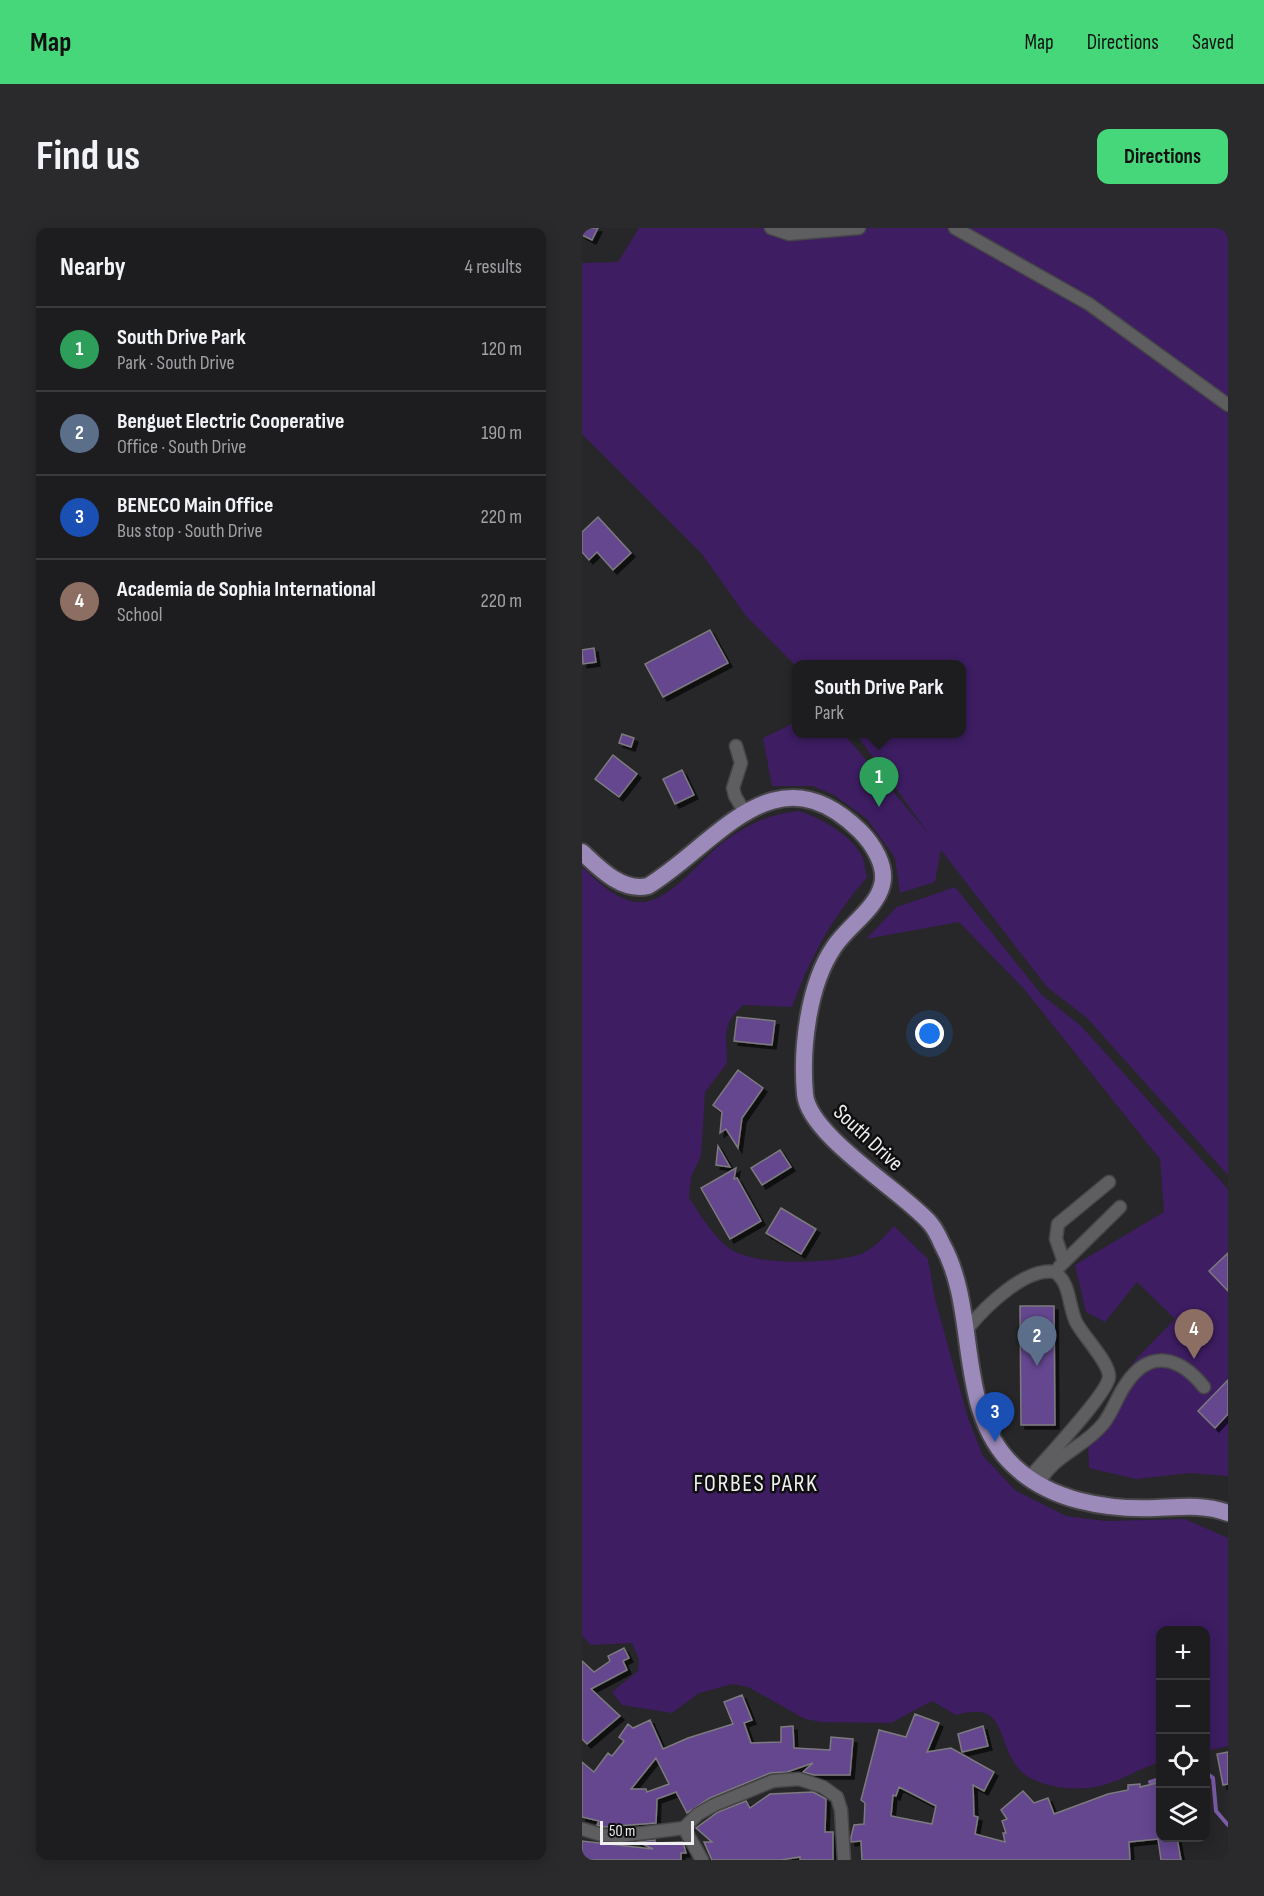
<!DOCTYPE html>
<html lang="en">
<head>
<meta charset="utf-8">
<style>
  body { margin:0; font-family:"Sofia Sans Condensed",sans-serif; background:#2a292b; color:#f1f3f6 }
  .controls { position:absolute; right:18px; bottom:18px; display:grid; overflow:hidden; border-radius:12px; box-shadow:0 3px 15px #0003 }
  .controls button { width:54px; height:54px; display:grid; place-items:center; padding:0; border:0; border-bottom:2px solid #3b3a3c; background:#1d1c1e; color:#f1f3f6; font:30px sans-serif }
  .scale { position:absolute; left:18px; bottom:15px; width:94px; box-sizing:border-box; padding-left:6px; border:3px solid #efeef0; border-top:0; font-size:16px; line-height:21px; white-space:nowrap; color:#efeef0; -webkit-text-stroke:4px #100f10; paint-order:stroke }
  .you { position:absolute; left:348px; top:806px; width:21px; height:21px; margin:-15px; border:4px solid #fff; border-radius:50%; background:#1a73e8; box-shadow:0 0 0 9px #1a73e833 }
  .badge { display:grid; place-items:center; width:39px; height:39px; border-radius:50%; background:#45d77a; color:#fff; font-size:20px; font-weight:700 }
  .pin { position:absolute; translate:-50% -50px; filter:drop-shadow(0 2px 3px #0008) }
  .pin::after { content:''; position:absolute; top:32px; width:21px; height:18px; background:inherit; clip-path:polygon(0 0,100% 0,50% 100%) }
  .popup { position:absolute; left:210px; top:432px; width:174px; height:78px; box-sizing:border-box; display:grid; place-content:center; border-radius:12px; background:#1d1c1e; filter:drop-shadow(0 2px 4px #0005); font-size:20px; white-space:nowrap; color:#a0a1a4 }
  .popup b { font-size:22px; color:#f1f3f6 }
  .popup::after { content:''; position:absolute; left:50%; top:100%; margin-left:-12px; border:12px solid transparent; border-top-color:#1d1c1e }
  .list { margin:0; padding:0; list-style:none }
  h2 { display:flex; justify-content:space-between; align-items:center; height:78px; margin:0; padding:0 24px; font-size:26px }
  h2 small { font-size:20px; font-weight:400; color:#a0a1a4 }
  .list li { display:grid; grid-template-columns:39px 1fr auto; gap:18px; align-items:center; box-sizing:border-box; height:84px; padding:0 24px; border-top:2px solid #3b3a3c }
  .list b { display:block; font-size:22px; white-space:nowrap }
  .list p { margin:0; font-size:20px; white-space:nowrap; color:#a0a1a4 }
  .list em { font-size:20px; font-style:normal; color:#a0a1a4 }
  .icon { flex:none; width:33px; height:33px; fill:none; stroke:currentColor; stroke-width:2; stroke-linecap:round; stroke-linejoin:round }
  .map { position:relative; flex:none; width:646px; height:1632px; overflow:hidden; border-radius:12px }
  header { display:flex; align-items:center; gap:36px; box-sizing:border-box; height:84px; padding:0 30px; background:#45d77a; color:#111 }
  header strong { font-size:28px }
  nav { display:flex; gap:33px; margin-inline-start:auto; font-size:21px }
  .intro { display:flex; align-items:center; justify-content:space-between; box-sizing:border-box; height:144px; padding:0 36px }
  h1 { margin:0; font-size:42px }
  .button { padding:15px 27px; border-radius:12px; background:#45d77a; color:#111; font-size:21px; font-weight:700 }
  main { display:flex; gap:36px; padding:0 36px }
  aside { flex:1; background:#1d1c1e; border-radius:12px; box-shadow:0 3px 15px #0003 }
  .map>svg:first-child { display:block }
  .green { fill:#3e1d63 }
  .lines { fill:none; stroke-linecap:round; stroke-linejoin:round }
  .stream { stroke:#7c5da9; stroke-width:4 }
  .building { fill:#654690; stroke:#7c7b7e; stroke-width:1.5; fill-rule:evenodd; filter:url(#shadow) }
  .minor-casing { stroke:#464547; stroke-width:15 }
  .major-casing { stroke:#464547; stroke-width:20 }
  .minor { stroke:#5e5d60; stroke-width:12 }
  .major { stroke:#9c8aba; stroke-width:16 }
  .labels { text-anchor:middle; stroke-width:5; stroke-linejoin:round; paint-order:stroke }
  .street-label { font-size:22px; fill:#efeef0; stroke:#100f10 }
  .neighbourhood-label { font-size:24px; letter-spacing:1.5px; fill:#efeef0; stroke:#100f10 }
</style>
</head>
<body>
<header>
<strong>Map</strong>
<nav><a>Map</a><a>Directions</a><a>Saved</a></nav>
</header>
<div class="intro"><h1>Find us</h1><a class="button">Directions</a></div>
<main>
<aside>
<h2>Nearby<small>4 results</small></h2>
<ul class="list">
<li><span class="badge" style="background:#2e9e5b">1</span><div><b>South Drive Park</b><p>Park · South Drive</p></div><em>120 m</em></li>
<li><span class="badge" style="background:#5c6f8a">2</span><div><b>Benguet Electric Cooperative</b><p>Office · South Drive</p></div><em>190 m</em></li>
<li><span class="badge" style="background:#1a4fb4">3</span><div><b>BENECO Main Office</b><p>Bus stop · South Drive</p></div><em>220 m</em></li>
<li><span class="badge" style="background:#8d6e63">4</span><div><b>Academia de Sophia International</b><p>School</p></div><em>220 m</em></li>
</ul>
</aside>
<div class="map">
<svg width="646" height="1632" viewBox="0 0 646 1632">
  <defs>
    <filter id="shadow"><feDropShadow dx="4" dy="4" stdDeviation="0" flood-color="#0009"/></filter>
  </defs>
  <rect width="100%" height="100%" fill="#272628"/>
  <g class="green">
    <path d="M57 0H646V947L505 790 465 759 359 622 353 654 318 665 313 630 285 591 252 567 231 558H190L181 510 214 494V506H262L347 606 274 506H380V436L214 438 164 388 120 326 0 206V35L36 34Z"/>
    <path d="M216 583C238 589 271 608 281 630 283 636 283 643 285 649 248 693 230 726 210 779L161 777C138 800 145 805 145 835L123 864 119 928 109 949 107 970C118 986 129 1005 144 1018 168 1039 246 1036 276 1027 290 1023 302 1009 312 998L346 1031 353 1071 386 1190 401 1228 434 1263 484 1288 524 1293 603 1291 646 1310V1518L624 1523V1402H578V1534C553 1542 532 1558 505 1560 481 1562 444 1557 431 1533 414 1502 420 1474 374 1487L350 1473 309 1495 239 1494 223 1491 166 1459 151 1456 117 1465 90 1485 40 1477 30 1464 56 1443 57 1431 50 1415 9 1417 0 1408V639C16 653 32 671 54 674 86 679 120 628 144 612 169 595 186 587 216 583Z"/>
    <path d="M373 659 460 767 499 798 646 961V1248L608 1245 554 1251 507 1240 506 1212 541 1148 555 1130 593 1091 555 1054 523 1094 504 1084 493 1037 582 984 578 931 442 761 377 694 284 711 315 679Z"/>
  </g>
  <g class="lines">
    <g class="stream">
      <path d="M624 1545 631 1550 634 1583 646 1597"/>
      <path d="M568 1554 578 1551"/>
    </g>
  </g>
  <g class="building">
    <path d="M0 0H16L10 12 0 7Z"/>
    <path d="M16 289 49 325 31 342 15 324 7 332 0 324V304Z"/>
    <path d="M128 402 146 435 81 469 63 436Z"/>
    <path d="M12 420 14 434 1 436 0 422Z"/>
    <path d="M40 506 52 510 49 519 37 515Z"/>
    <path d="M31 527 55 546 37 569 13 551Z"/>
    <path d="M100 542 112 567 93 576 81 551Z"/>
    <path d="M155 789 193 793 190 817 152 813Z"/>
    <path d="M156 842 181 860 160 890 156 920 144 901 138 905 140 884 131 877Z"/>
    <path d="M136 918 148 939 134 937Z"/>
    <path d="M198 922 209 939 180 957 169 940Z"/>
    <path d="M154 940 152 951 155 950 179 993 148 1011 119 960Z"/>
    <path d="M199 980 234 1001 219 1026 184 1005Z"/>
    <path d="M646 1025V1063L627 1043Z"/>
    <path d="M438 1078H472L473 1197H439Z"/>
    <path d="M646 1152V1186L633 1200 616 1183Z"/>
    <path d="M42 1420 47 1430 41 1433 45 1442 9 1461 38 1488 5 1516 0 1511V1433L12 1444 28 1433 26 1428Z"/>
    <path d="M160 1467 170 1492 162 1495 169 1515 199 1514V1499L211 1498 212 1520 248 1522 249 1509 271 1511 268 1547H232L221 1544 231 1535 205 1544 188 1545 128 1570 105 1585 94 1564 75 1571 74 1595 21 1599 15 1597 17 1593 0 1589V1534L12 1544 26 1525 30 1528 42 1513 37 1509 46 1496 51 1500 68 1492 81 1521 106 1510 151 1496 142 1474ZM74 1530 87 1556 65 1564 64 1561H49Z"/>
    <path d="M333 1486 357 1495 345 1524 369 1520 412 1544 402 1563 391 1557 392 1588 396 1589 393 1606 423 1614 421 1605H424L420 1593 425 1591 419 1582 441 1563 452 1575 466 1570 472 1586 526 1566 546 1562V1557L558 1556V1559L575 1555 579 1610H595L599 1632H579L576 1611 547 1614 548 1632H280L279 1613 269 1614V1609L272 1597 282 1596 283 1575 279 1572 297 1502 324 1509ZM317 1559 354 1578 350 1596 309 1588 311 1567 314 1568Z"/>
    <path d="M401 1498 406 1518 380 1524 376 1506Z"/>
    <path d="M646 1524V1556L641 1557 635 1526Z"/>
    <path d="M231 1564 244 1571 243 1604H251V1632H218V1629L199 1632H130L122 1614H130L114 1600 136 1584 164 1573 168 1580 188 1566Z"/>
    <path d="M73 1612V1615L101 1614 104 1625H99V1632H0V1613L71 1621 56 1614Z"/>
  </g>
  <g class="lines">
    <g class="minor-casing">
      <g id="minor">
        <path d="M189 0 207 6 277 0"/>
        <path d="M373 0 507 76 646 177"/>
        <path d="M154 518 159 535 151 560 153 568 162 583"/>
        <path d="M482 1034 474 1011 476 996 527 954"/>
        <path d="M477 1039 538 979"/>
        <path d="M385 1101C403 1079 443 1039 473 1044 489 1056 486 1077 494 1094 501 1108 528 1135 527 1149 526 1165 461 1234 447 1250"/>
        <path d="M457 1255C471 1227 503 1219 521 1196 531 1184 535 1168 544 1156 568 1120 598 1129 622 1159"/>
        <path d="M102 1600 120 1632"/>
        <path d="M0 1601 20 1607 38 1608 102 1600 116 1586 132 1577 191 1553 217 1551 241 1559 255 1569 259 1582 262 1632"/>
      </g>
    </g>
    <g class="major-casing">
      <path id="major" d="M0 624C18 641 40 664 66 658 135 616 193 519 278 603 291 616 305 638 300 657 294 681 265 699 252 719 226 757 219 821 223 866 226 907 320 963 348 995 353 1001 357 1009 360 1016 398 1084 372 1182 432 1238 469 1273 525 1282 574 1280 598 1279 623 1276 646 1285"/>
    </g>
    <use href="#minor" class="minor"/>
    <use href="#major" class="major"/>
  </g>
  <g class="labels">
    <g class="street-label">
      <text transform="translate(287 909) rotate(43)" y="8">South Drive</text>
    </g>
    <g class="neighbourhood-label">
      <text x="174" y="1263">FORBES PARK</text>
    </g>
  </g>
</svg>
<div class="controls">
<button>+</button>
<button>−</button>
<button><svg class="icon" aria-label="locate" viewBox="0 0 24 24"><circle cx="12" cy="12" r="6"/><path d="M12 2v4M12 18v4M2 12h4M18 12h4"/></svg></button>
<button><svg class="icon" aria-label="layers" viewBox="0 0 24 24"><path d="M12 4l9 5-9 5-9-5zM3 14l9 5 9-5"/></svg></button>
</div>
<div class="scale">50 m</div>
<div class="you"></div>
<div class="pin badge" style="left:297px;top:579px;background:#2e9e5b">1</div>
<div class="popup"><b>South Drive Park</b>Park</div>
<div class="pin badge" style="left:455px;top:1138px;background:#5c6f8a">2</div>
<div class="pin badge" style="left:413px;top:1214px;background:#1a4fb4">3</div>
<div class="pin badge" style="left:612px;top:1131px;background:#8d6e63">4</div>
</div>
</main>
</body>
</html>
